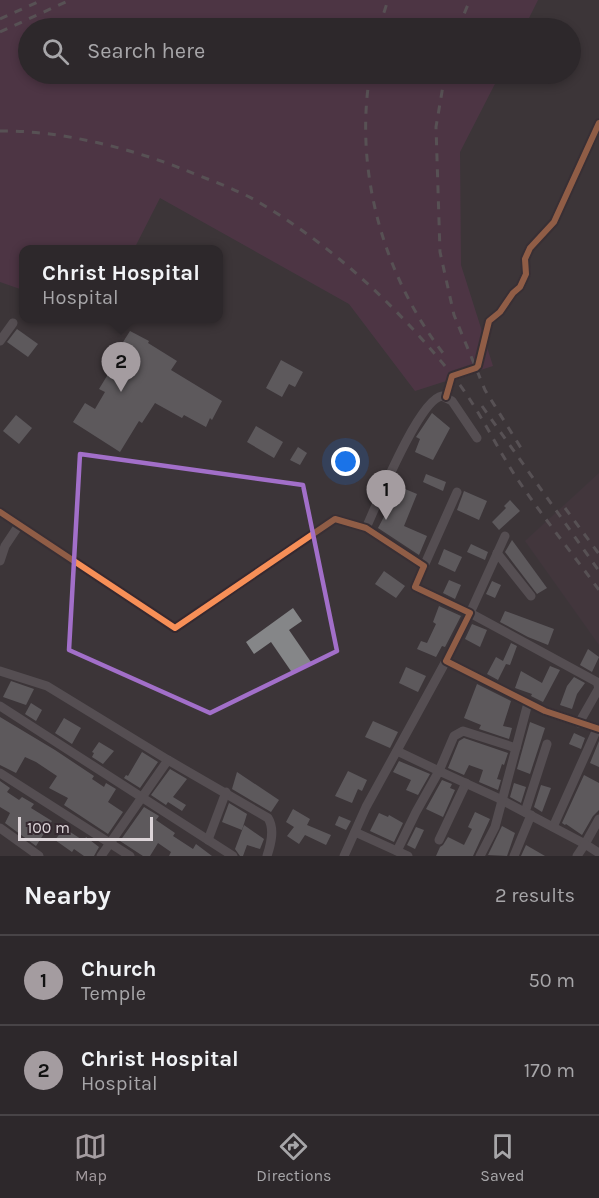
<!DOCTYPE html>
<html lang="en">
<head>
<meta charset="utf-8">
<style>
  body { margin:0; font-family:Karla,sans-serif; background:#353033; color:#f1f3f6 }
  .scale { position:absolute; left:18px; bottom:15px; width:135px; box-sizing:border-box; padding-left:6px; border:3px solid #dcd4d8; border-top:0; font-size:16px; line-height:21px; white-space:nowrap; color:#dcd4d8; -webkit-text-stroke:4px #34282f; paint-order:stroke }
  .you { position:absolute; left:346px; top:462px; width:21px; height:21px; margin:-15px; border:4px solid #fff; border-radius:50%; background:#1a73e8; box-shadow:0 0 0 9px #1a73e833 }
  .badge { display:grid; place-items:center; width:39px; height:39px; border-radius:50%; background:#a49ca0; color:#111; font-size:20px; font-weight:700 }
  .pin { position:absolute; translate:-50% -50px; filter:drop-shadow(0 2px 3px #0008) }
  .pin::after { content:''; position:absolute; top:32px; width:21px; height:18px; background:inherit; clip-path:polygon(0 0,100% 0,50% 100%) }
  .popup { position:absolute; left:19px; top:245px; width:204px; height:78px; box-sizing:border-box; display:grid; place-content:center; border-radius:12px; background:#2d282b; filter:drop-shadow(0 2px 4px #0005); font-size:20px; white-space:nowrap; color:#a7a6a9 }
  .popup b { font-size:22px; color:#f1f3f6 }
  .popup::after { content:''; position:absolute; left:50%; top:100%; margin-left:-12px; border:12px solid transparent; border-top-color:#2d282b }
  .list { margin:0; padding:0; list-style:none }
  h2 { display:flex; justify-content:space-between; align-items:center; height:78px; margin:0; padding:0 24px; font-size:26px }
  h2 small { font-size:20px; font-weight:400; color:#a7a6a9 }
  .list li { display:grid; grid-template-columns:39px 1fr auto; gap:18px; align-items:center; box-sizing:border-box; height:90px; padding:0 24px; border-top:2px solid #484447 }
  .list b { display:block; font-size:22px; white-space:nowrap }
  .list p { margin:0; font-size:20px; white-space:nowrap; color:#a7a6a9 }
  .list em { font-size:20px; font-style:normal; color:#a7a6a9 }
  .icon { flex:none; width:33px; height:33px; fill:none; stroke:currentColor; stroke-width:2; stroke-linecap:round; stroke-linejoin:round }
  .map { position:relative; flex:none; width:599px; height:856px; overflow:hidden }
  .search { position:absolute; background:#2d282b; box-shadow:0 3px 9px #0003; left:18px; right:18px; top:18px; height:66px; display:flex; align-items:center; gap:15px; box-sizing:border-box; padding:0 21px; border-radius:33px; color:#a7a6a9; font-size:22px }
  .sheet { height:258px; background:#2d282b }
  nav { display:flex; justify-content:space-around; align-items:center; box-sizing:border-box; height:84px; border-top:2px solid #484447; background:#2d282b; font-size:16px; color:#a7a6a9 }
  nav a { display:grid; justify-items:center; gap:3px }
  nav .on { color:#a49ca0 }
  .map>svg:first-child { display:block }
  .built { fill:#493842 }
  .green { fill:#623653 }
  .building { fill:#858688 }
  .lines { fill:none; stroke-linecap:round; stroke-linejoin:round }
  .minor { stroke:#736e71; stroke-width:9 }
  .rail { stroke:#787376; stroke-width:3; stroke-dasharray:8 8; stroke-linecap:butt }
  .cycleway-casing { stroke:#34282f; stroke-width:10 }
  .cycleway { stroke:#f78f57; stroke-width:6 }
  .marked { fill:none; stroke:#a26fc9; stroke-width:4.5; stroke-linejoin:round }
</style>
</head>
<body>
<div class="map">
<svg width="599" height="856" viewBox="0 0 599 856">
  <rect width="100%" height="100%" fill="#3c3539"/>
  <path class="built" d="M599 473V645L525 541Z"/>
  <path class="green" d="M0 0H538L524 28H28V74H500L460 152 461 265 493 366 415 391 349 304 160 198 134 249H24L23 290 0 282Z"/>
  <g class="building">
    <path d="M17 329 38 344 28 357 7 342Z"/>
    <path d="M130 331 149 341 148 343 177 361 171 370 222 401 212 420 210 418 206 427 184 415 182 418 155 403 142 423 139 421 120 452 73 422 85 403 95 409 105 392 99 389 110 371 116 375 128 356 118 350Z"/>
    <path d="M281 360 303 372 295 387 289 384 282 397 266 388Z"/>
    <path d="M432 413 450 428 433 460 415 452 420 439 416 437Z"/>
    <path d="M16 415 32 428 19 444 3 431Z"/>
    <path d="M256 426 283 442 274 458 247 442Z"/>
    <path d="M298 447 307 453 300 465 290 460Z"/>
    <path d="M426 474 446 482 443 491 423 482Z"/>
    <path d="M393 484 417 494 404 526 427 536 419 555 378 528 396 494 389 491Z"/>
    <path d="M464 491 487 501 479 520 457 510Z"/>
    <path d="M510 500 520 511 499 530 492 522 506 508 504 506Z"/>
    <path d="M512 540 547 588 537 594 505 552Z"/>
    <path d="M471 544 488 552 485 560 467 552Z"/>
    <path d="M444 549 462 557 455 572 438 564Z"/>
    <path d="M384 571 405 586 396 598 375 584Z"/>
    <path d="M449 580 461 585 455 599 443 593Z"/>
    <path d="M492 581 501 585 495 598 486 594Z"/>
    <path d="M439 606 461 616 445 647 442 646 436 657 417 649 421 641 427 643 436 624 433 622Z"/>
    <path d="M293 608 302 621 289 630 311 662 293 674 271 642 254 654 246 642Z"/>
    <path d="M505 611 554 629 548 645 528 637 500 622Z"/>
    <path d="M472 624 487 630 480 647 465 639Z"/>
    <path d="M511 643 517 646 510 665 506 664 498 680 487 674 496 657 503 661Z"/>
    <path d="M588 649 599 657 592 672 580 665Z"/>
    <path d="M550 666 560 670 543 702 531 696 532 694 515 688 521 671 542 683Z"/>
    <path d="M406 667 426 676 418 692 399 683Z"/>
    <path d="M574 677 585 683 577 694 572 709 560 705 567 686Z"/>
    <path d="M11 681 34 689 26 705 3 697Z"/>
    <path d="M477 684 511 701 503 726 512 728 509 739 479 729 481 725 464 718Z"/>
    <path d="M31 703 42 710 36 721 25 714Z"/>
    <path d="M0 717 55 750 94 776 92 779 104 787 106 783 116 789 108 802 123 812 108 834 64 805 68 798 49 788 57 776 36 762 25 757 16 773 0 765Z"/>
    <path d="M64 718 81 728 72 744 55 733Z"/>
    <path d="M373 721 398 732 390 748 365 737Z"/>
    <path d="M530 722 545 728 530 774 517 769Z"/>
    <path d="M574 733 585 738 581 749 569 744Z"/>
    <path d="M464 738 508 753 504 765 502 764 497 779 501 780 498 790 479 782 483 770 469 765 464 775 448 768 459 741Z"/>
    <path d="M599 741V767L590 763Z"/>
    <path d="M99 742 114 751 103 764 92 757 94 753 92 752Z"/>
    <path d="M142 752 158 762 140 788 124 778 126 775 128 776Z"/>
    <path d="M399 761 430 774 418 795 406 790 411 780 393 772Z"/>
    <path d="M170 769 187 779 173 797 186 805 182 811 168 802 166 805 151 795Z"/>
    <path d="M348 771 367 780 362 791 358 789 352 803 335 796Z"/>
    <path d="M237 772 279 800 271 812 232 789Z"/>
    <path d="M584 775 599 783V810L593 816 582 835 566 824 565 825 562 823Z"/>
    <path d="M442 780 452 784 450 788 455 790 443 817 426 809Z"/>
    <path d="M0 781 10 788 7 792 19 800 22 797 34 804 31 808 52 821 36 846 5 823 10 813 0 807Z"/>
    <path d="M514 783 526 787 521 803 510 797Z"/>
    <path d="M541 785 551 788 542 812 534 807Z"/>
    <path d="M229 803 247 814 242 830 222 822Z"/>
    <path d="M144 807 159 816 156 820 175 833 173 836 193 849 196 844 212 856H169L171 852 158 843 150 856H143L120 841Z"/>
    <path d="M293 809 310 819 307 825 331 835 326 845 305 835 299 844 287 836 294 827 286 822Z"/>
    <path d="M475 812 490 819 473 856H436L440 847 443 845 448 837 464 845 472 829 468 827Z"/>
    <path d="M379 813 388 817 389 815 403 823 394 842 370 831Z"/>
    <path d="M339 816 351 821 346 830 335 825Z"/>
    <path d="M244 825 264 839 260 849 247 845 243 856H240L235 849Z"/>
    <path d="M502 826 515 833 507 856 488 855Z"/>
    <path d="M416 827 424 830 415 849 407 845Z"/>
    <path d="M64 828 84 841 86 837 99 847 94 856H84L74 849 72 852 55 840Z"/>
    <path d="M526 845 545 856H521Z"/>
  </g>
  <g class="lines">
    <g class="minor">
      <path d="M0 341 13 323"/>
      <path d="M446 397 452 376 476 368 478 366 489 321 500 312 513 293 520 287 526 274 525 259 530 248 554 222 599 123"/>
      <path d="M0 512 175 628 335 519 366 528 424 566 415 587 470 613 446 661 545 711 599 729"/>
      <path d="M366 528C377 504 419 399 442 396L452 401 477 438"/>
      <path d="M505 536 470 613 597 682 599 688 579 723"/>
      <path d="M497 553 531 596"/>
      <path d="M0 561 5 546 19 525"/>
      <path d="M424 566 457 492"/>
      <path d="M0 671 47 686 168 760 101 856"/>
      <path d="M0 706 233 856"/>
      <path d="M397 751 439 771 454 736 463 731 516 748"/>
      <path d="M168 760 268 818C275 829 271 844 267 856"/>
      <path d="M0 773 130 856"/>
      <path d="M525 812 547 744"/>
      <path d="M553 827 597 729"/>
      <path d="M0 828 39 856"/>
      <path d="M355 832 408 856"/>
      <path d="M208 840 226 792"/>
      <path d="M439 840 466 783"/>
      <path d="M397 851 416 812 439 771 498 798 585 844 599 819"/>
      <path d="M344 856 366 807 446 661"/>
      <path d="M480 856 495 827 528 703"/>
      <path d="M514 856 531 815"/>
      <path d="M577 856 585 844 599 853"/>
    </g>
    <g class="rail">
      <path d="M0 19 42 0"/>
      <path d="M379 28 388 0"/>
      <path d="M458 28 470 0"/>
      <path d="M0 32 70 0"/>
      <path d="M370 74C354 170 383 275 443 353"/>
      <path d="M445 74 436 127 440 252 454 315 485 390 521 448"/>
      <path d="M0 131C59 130 130 148 185 170 209 180 237 189 260 203 336 248 402 311 457 381 479 410 496 446 516 477 542 516 572 553 599 590"/>
      <path d="M482 406 599 571"/>
      <path d="M565 508 599 554"/>
    </g>
    <g class="cycleway-casing">
      <g id="cycleway">
        <path d="M446 397 452 376 476 368 478 366 489 321 500 312 513 293 520 287 526 274 525 259 530 248 554 222 599 123"/>
        <path d="M0 512 175 628 335 519 366 528 424 566 415 587 470 613 446 661 545 711 599 729"/>
      </g>
    </g>
    <use href="#cycleway" class="cycleway"/>
  </g>
  <path d="M0 0H599V856H0ZM80 454 303 485 337 651 210 713 69 650Z" fill="#3c3539" fill-opacity=".55" fill-rule="evenodd"/>
  <path class="marked" d="M80 454 303 485 337 651 210 713 69 650Z"/>
</svg>
<div class="scale">100 m</div>
<div class="you"></div>
<div class="pin badge" style="left:386px;top:520px">1</div>
<div class="pin badge" style="left:121px;top:392px">2</div>
<div class="popup"><b>Christ Hospital</b>Hospital</div>
<div class="search"><svg class="icon" aria-label="search" viewBox="0 0 24 24"><circle cx="10" cy="10" r="6"/><path d="M15 15l6 6"/></svg>Search here</div>
</div>
<section class="sheet">
<h2>Nearby<small>2 results</small></h2>
<ul class="list">
<li><span class="badge">1</span><div><b>Church</b><p>Temple</p></div><em>50 m</em></li>
<li><span class="badge">2</span><div><b>Christ Hospital</b><p>Hospital</p></div><em>170 m</em></li>
</ul>
</section>
<nav>
<a class="on"><svg class="icon" aria-label="map" viewBox="0 0 24 24"><path d="M3 6l6-2 6 2 6-2v14l-6 2-6-2-6 2zM9 4v14M15 6v14"/></svg>Map</a>
<a><svg class="icon" aria-label="directions" viewBox="0 0 24 24"><path d="M12 3l9 9-9 9-9-9zM9 14v-3h6M13 9l2 2-2 2"/></svg>Directions</a>
<a><svg class="icon" aria-label="saved" viewBox="0 0 24 24"><path d="M7 4h10v16l-5-4-5 4z"/></svg>Saved</a>
</nav>
</body>
</html>
